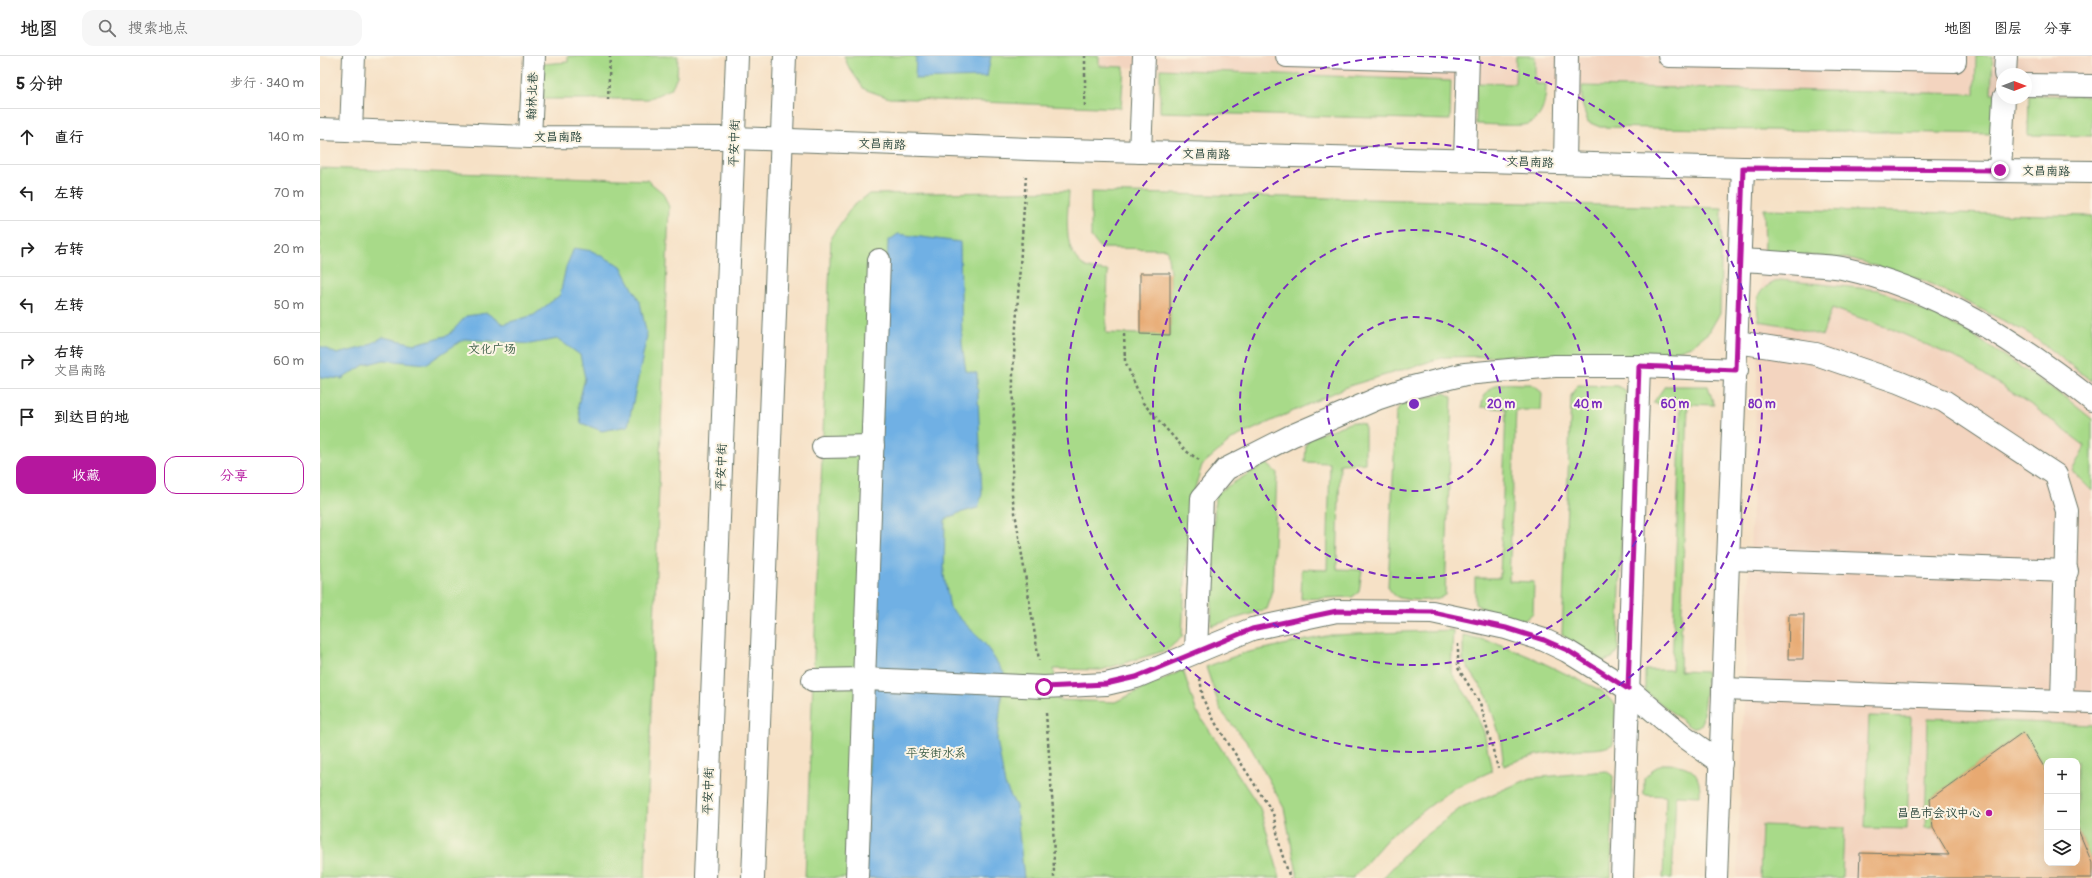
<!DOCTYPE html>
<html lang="zh">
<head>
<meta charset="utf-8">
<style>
  body { margin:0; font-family:Pangolin,"LXGW WenKai TC",sans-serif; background:#f6f6f6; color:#222 }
  .controls { position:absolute; right:12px; bottom:12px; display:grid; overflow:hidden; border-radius:8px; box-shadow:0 4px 16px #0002 }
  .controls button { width:36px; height:36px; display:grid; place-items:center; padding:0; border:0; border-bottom:1px solid #e0e0e0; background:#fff; color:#222; font:20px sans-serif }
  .compass { position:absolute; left:1676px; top:12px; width:36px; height:36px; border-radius:50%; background:#fff; box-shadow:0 4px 16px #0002; rotate:90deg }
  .stop { position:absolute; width:12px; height:12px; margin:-9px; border:3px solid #b5179e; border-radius:50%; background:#fff }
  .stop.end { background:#b5179e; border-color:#fff; box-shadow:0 1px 4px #0008 }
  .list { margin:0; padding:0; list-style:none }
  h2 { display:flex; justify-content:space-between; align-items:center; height:52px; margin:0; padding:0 16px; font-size:17px }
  h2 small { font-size:13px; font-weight:400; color:#767676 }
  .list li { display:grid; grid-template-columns:26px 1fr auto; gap:12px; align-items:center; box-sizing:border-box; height:56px; padding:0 16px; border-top:1px solid #e0e0e0 }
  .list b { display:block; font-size:15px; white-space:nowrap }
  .list p { margin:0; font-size:13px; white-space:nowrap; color:#767676 }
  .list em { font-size:13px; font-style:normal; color:#767676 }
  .actions { display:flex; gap:8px; padding:12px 16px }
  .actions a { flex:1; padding:9px 0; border:1px solid #b5179e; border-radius:12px; text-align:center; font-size:14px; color:#b5179e }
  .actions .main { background:#b5179e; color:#fff }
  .icon { flex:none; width:22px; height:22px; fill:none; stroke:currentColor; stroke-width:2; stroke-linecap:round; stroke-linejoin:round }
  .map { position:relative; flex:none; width:1772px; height:822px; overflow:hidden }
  header { display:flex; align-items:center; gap:24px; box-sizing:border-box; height:56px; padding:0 20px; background:#fff; border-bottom:1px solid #e0e0e0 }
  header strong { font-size:19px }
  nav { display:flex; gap:22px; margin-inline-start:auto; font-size:14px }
  .search { width:280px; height:36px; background:#f6f6f6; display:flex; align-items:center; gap:10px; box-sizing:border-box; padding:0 14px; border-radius:12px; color:#767676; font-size:15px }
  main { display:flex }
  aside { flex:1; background:#fff }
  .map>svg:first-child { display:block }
  .built { fill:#f3d4bf; fill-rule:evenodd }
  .green { fill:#a8da89; stroke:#648c5e }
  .water { fill:#6fb0e4; stroke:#47768c }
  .building { fill:#e7a971 }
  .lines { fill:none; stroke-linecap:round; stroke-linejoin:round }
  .minor-casing { stroke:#6a7667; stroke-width:24 }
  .major-casing { stroke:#6a7667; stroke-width:24 }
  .path { stroke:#6a7667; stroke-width:2.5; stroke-dasharray:3 3; stroke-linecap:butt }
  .minor { stroke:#fff; stroke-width:22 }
  .major { stroke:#fff; stroke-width:22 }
  .route { stroke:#b5179e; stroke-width:5 }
  .ring { fill:none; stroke:#7b2cbf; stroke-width:2; stroke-dasharray:7 5 }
  .poi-dot { fill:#b5179e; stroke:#fcf5e5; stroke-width:1.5 }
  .labels { text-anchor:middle; stroke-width:4; stroke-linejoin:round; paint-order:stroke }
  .street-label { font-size:12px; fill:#1f3d34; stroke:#fcf5e5 }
  .park-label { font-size:12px; fill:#3a5c45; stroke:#fcf5e5 }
  .poi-label { font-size:12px; fill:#1f3d34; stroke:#fcf5e5; text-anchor:end }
  .centre { fill:#7b2cbf; stroke:#fcf5e5; stroke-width:2 }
  .ring-label { font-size:12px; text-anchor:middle; font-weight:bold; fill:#7b2cbf; stroke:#fcf5e5; stroke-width:4; stroke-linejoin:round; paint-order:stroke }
</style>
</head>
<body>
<header>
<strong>地图</strong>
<div class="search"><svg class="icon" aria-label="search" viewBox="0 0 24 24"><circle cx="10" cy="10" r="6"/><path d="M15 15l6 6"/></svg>搜索地点</div>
<nav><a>地图</a><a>图层</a><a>分享</a></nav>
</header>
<main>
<aside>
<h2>5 分钟<small>步行 · 340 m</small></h2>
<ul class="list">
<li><svg class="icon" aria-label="ahead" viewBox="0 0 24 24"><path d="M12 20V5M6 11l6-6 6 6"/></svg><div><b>直行</b></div><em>140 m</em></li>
<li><svg class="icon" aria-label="left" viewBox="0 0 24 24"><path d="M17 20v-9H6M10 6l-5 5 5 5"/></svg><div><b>左转</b></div><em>70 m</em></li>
<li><svg class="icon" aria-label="right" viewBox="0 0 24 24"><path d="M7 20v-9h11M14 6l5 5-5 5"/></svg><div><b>右转</b></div><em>20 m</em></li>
<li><svg class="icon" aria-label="left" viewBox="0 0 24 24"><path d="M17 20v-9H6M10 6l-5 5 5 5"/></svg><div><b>左转</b></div><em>50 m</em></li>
<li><svg class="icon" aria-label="right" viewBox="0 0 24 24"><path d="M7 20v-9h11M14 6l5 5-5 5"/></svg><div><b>右转</b><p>文昌南路</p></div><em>60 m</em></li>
<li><svg class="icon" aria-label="arrive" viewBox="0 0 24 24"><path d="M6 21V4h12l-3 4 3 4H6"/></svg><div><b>到达目的地</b></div></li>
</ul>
<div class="actions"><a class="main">收藏</a><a>分享</a></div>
</aside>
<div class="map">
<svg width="1772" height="822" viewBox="0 0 1772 822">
  <rect width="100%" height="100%" fill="#fcf5e5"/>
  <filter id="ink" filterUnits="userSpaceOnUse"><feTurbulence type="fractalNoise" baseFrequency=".025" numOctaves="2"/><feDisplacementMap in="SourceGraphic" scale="8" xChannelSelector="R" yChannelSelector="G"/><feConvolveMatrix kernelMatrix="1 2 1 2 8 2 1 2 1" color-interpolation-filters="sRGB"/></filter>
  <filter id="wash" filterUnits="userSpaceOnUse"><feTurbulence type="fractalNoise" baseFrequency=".012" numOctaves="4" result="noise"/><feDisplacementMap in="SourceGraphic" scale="16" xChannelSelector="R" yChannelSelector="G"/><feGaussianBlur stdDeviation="0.9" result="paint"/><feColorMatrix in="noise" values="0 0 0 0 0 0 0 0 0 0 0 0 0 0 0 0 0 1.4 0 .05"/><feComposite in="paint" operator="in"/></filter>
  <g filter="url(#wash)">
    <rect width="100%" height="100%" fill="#f6e1c6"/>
    <g class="built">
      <path d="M779 0H1772V40L1706 39V18H1682V38L1655 39 1214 28 778 10Z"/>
      <path d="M1444 153 1772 160V822H1417ZM1727 705H1757V807H1727Z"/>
    </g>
    <g class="green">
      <path d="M248 0H358L357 21 351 33 328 43H223L222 8 248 6Z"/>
      <path d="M524 0H779V10L804 11 801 52 569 42 544 33 528 10Z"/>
      <path d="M1196 0H1215V28H1226C1226 42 1224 63 1208 68 1201 71 1165 68 1156 68V27L1195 28Z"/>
      <path d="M1656 0H1673L1671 38H1679L1676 78 1280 71 1268 66 1262 48V30L1655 38Z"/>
      <path d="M840 13 1131 25 1130 64 840 56Z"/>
      <path d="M1709 39 1772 40V80L1708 79Z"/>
      <path d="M0 112 327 124 343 137 349 151 325 822H0Z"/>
      <path d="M749 135C748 159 741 197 766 211 772 214 781 214 788 215L786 277 850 279V217L847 193 780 192 771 181V136L1402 152 1400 257 1389 276 1371 290 1340 301 1230 299 1125 301 1029 330 914 382 882 409 869 452 862 581 847 594 781 614 734 613 738 644 795 646 863 614 876 654 940 752 960 822H485L511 181 532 151 549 138Z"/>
      <path d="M1444 153 1772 160V325L1708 277 1605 225 1533 203 1445 196Z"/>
      <path d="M1460 224 1559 234 1645 274 1746 342 1772 363V435L1752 415 1765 390 1713 350 1643 305 1574 274 1512 252 1502 280 1463 269 1439 265C1435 242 1436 233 1460 224Z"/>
      <path d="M1211 328 1217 331 1222 337 1221 354H1196L1189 525 1214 526 1213 557 1205 564 1199 565 1162 552 1155 548V522H1180L1186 353 1161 351C1168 320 1185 329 1211 328Z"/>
      <path d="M1257 329 1297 330 1306 335 1298 594 1292 602 1283 605 1242 579 1251 340Z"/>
      <path d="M1345 330H1388L1394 349 1368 348 1360 615 1387 616 1382 668 1376 671H1370L1325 635V614H1352L1361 349 1333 347Z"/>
      <path d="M1125 337 1132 341 1125 539C1114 546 1093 545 1080 542 1074 540 1071 536 1068 531L1076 358 1080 349Z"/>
      <path d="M1032 366 1043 368 1045 372V407L1020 408 1017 513 1042 514 1039 536 1032 541 981 543 982 513 1007 514 1010 407 985 406 986 389 989 382Z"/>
      <path d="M946 407 957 417 952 539 947 553 891 570 895 438Z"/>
      <path d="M1133 574 1131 616 1149 643 1164 676 1172 715 1132 733 1068 782 1033 822H978L964 752 930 690 901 655 886 611 924 597 1011 579Z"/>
      <path d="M1143 579 1177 587 1215 603 1282 635 1296 650 1293 688C1282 695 1267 692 1254 694 1230 696 1205 700 1184 710L1180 680 1167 640 1143 604Z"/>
      <path d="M1549 660 1591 661 1587 773 1545 772Z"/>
      <path d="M1608 662 1772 669V807L1757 771V705H1727V716L1703 676 1610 743 1613 772H1605Z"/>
      <path d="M1342 708C1366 708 1381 712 1380 740L1356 739 1352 822H1343L1346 740 1324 739V723L1332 714Z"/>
      <path d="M1286 715 1293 720 1291 822H1063L1093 789 1142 751 1211 722Z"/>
      <path d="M1442 769 1524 772 1522 822H1440Z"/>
    </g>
    <g class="water">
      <path d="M596 0H671L667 21 595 23Z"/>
      <path d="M578 178 640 186 642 288 646 315 657 317 662 438 658 452 639 457 625 464 624 519 630 552 665 588 684 617 677 684 685 729 696 750 704 822H545L568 185Z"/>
      <path d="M254 192 272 195 301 210 320 246 327 280 308 370 282 375 261 367 258 350 265 322 260 299 238 283 210 288 144 283 106 308 64 304 44 309 22 323 0 321V290L17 298 45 291 63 281 95 288 129 279 146 260 167 257 183 268 214 259 240 239 246 211Z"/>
    </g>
    <g id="blocks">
      <g class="building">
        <path d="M820 217H850V279L820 278Z"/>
        <path d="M1469 558H1484L1483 603H1468Z"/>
        <path d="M1703 676 1727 716V807H1757V771L1772 807V822H1539L1540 797 1629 799 1613 772 1610 743Z"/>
      </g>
    </g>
  </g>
  <g filter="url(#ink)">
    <use href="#blocks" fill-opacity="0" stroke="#6a7667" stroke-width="1"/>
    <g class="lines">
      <g class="minor-casing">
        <g id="minor">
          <path d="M967 0 1148 5"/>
          <path d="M1349 0 1635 5V0"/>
          <path d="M1685 18 1686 0"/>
          <path d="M1706 29 1772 30"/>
          <path d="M0 73 210 81 414 82 708 93 1423 112 1772 116"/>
          <path d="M31 74 34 0"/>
          <path d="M210 81 214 0"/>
          <path d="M820 96 824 0"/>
          <path d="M1145 104 1148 0"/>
          <path d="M1245 107 1247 0"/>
          <path d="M1680 114 1684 42"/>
          <path d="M1419 204C1443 205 1466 207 1489 209 1500 210 1512 210 1522 212 1618 233 1696 285 1772 344"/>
          <path d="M1417 286 1496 298 1578 326 1624 345 1736 419 1747 455 1742 645"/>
          <path d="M503 391 553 390"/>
          <path d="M1408 503 1747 515"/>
          <path d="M876 596 882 442 906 413 971 380 1059 342 1089 332 1145 318 1235 310H1319L1417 314"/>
          <path d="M493 624 545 623 724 631 786 628 816 621 932 573 1017 555 1112 556 1186 572 1224 584 1247 595 1308 633 1361 678 1401 707"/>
          <path d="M1403 633 1772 646"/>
          <path d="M537 822 559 204"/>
          <path d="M1302 822 1319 310"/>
          <path d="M1396 822 1423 112"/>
        </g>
      </g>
      <g class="major-casing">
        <g id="major">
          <path d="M385 822 417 0"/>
          <path d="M433 822 465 0"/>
        </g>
      </g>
      <g class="path">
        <path d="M288 44 290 0"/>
        <path d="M765 50V0"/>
        <path d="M706 120 693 315 692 438 719 604"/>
        <path d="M804 278 805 305 823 347 866 395 879 404"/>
        <path d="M1138 588V612L1160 647 1178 712"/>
        <path d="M880 622 883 643 896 668 953 757 961 795 970 822"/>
        <path d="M726 657 733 754 734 822"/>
      </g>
      <use href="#minor" class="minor"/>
      <use href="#major" class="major"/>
    </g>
  </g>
  <g class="lines" filter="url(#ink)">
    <path class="route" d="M724 631 786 628 816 621 932 573 1017 555 1112 556 1186 572 1224 584 1247 594 1308 633 1319 310 1416 314 1423 112 1680 114"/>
  </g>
  <g class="ring">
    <circle cx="1094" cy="348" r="87"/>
    <circle cx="1094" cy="348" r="174"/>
    <circle cx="1094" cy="348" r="261"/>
    <path d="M1097 0A348 348 0 1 1 1091 0"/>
  </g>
  <circle class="poi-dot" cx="1669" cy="757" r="4"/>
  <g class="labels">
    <g class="street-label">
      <text transform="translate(212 40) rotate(-88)" y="4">翰林北巷</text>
      <text x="238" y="85">文昌南路</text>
      <text transform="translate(414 87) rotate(-88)" y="4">平安中街</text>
      <text transform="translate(562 88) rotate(2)" y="4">文昌南路</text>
      <text transform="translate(886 98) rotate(1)" y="4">文昌南路</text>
      <text transform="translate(1210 106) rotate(2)" y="4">文昌南路</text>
      <text transform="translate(1726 115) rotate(1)" y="4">文昌南路</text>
      <text transform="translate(401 411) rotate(-88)" y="4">平安中街</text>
      <text transform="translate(388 735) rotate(-88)" y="4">平安中街</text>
    </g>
    <g class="park-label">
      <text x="172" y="297">文化广场</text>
      <text x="616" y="701">平安街水系</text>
    </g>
    <g class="poi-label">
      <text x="1661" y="761">昌邑市会议中心</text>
    </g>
  </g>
  <circle cx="1094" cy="348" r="6" class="centre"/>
  <g class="ring-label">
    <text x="1181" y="352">20 m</text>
    <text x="1268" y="352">40 m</text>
    <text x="1355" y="352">60 m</text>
    <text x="1442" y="352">80 m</text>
  </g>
</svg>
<div class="controls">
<button>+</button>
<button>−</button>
<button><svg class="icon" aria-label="layers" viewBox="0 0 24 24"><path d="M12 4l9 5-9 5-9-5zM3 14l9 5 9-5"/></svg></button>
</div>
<svg class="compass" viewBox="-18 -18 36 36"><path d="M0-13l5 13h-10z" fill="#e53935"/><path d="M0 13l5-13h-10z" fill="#767676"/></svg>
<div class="stop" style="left:724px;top:631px"></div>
<div class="stop end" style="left:1680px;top:114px"></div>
</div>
</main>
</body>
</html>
